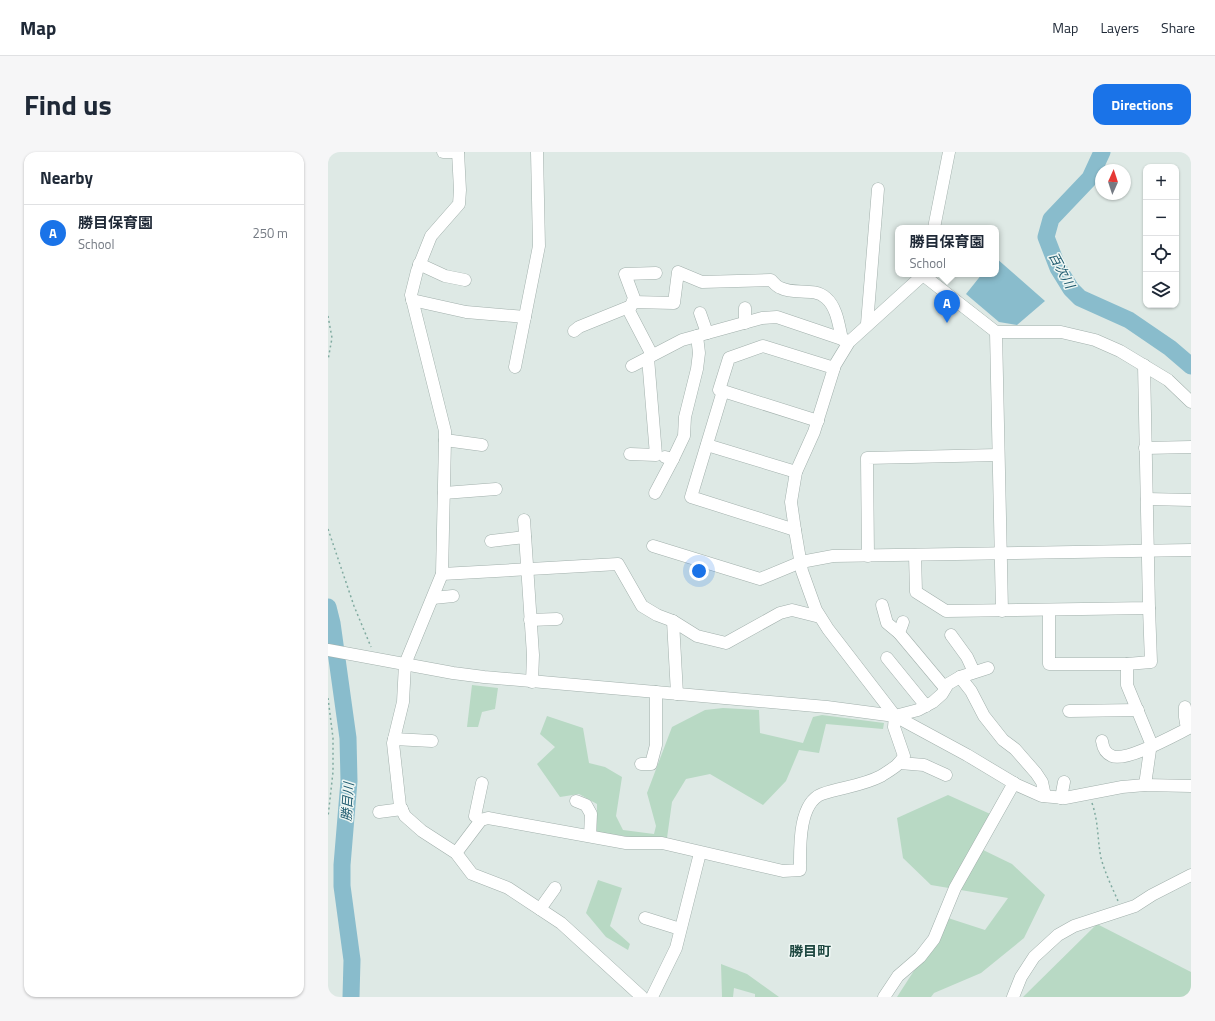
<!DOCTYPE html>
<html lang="en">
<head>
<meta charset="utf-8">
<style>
  body { margin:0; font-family:"Titillium Web","Noto Sans JP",sans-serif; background:#f6f6f7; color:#1f2937 }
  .controls { position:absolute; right:12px; top:12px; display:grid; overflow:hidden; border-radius:8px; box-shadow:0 1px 3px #0004 }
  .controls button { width:36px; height:36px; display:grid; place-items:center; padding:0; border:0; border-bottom:1px solid #e0e1e3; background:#fff; color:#1f2937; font:20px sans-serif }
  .compass { position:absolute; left:767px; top:12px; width:36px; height:36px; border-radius:50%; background:#fff; box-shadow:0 1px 3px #0004; rotate:3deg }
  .you { position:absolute; left:371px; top:419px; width:14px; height:14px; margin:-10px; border:3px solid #fff; border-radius:50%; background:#1a73e8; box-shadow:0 0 0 6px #1a73e833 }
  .badge { display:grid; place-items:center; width:26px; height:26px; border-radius:50%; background:#1a73e8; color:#fff; font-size:13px; font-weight:700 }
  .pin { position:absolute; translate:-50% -33px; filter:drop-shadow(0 1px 2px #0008) }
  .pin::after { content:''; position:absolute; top:21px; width:14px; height:12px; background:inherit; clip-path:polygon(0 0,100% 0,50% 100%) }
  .popup { position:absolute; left:567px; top:73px; width:104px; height:52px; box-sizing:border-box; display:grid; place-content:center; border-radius:8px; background:#fff; filter:drop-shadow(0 1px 3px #0005); font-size:13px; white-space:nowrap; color:#747a83 }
  .popup b { font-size:15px; color:#1f2937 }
  .popup::after { content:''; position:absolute; left:50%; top:100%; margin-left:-8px; border:8px solid transparent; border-top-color:#fff }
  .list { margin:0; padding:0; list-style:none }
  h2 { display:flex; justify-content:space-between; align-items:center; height:52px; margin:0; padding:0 16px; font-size:17px }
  h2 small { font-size:13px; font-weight:400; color:#747a83 }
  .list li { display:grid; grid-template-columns:26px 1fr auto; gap:12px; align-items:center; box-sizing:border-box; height:56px; padding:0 16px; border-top:1px solid #e0e1e3 }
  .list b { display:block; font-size:15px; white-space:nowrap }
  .list p { margin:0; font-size:13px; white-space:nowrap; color:#747a83 }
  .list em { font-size:13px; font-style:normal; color:#747a83 }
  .icon { flex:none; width:22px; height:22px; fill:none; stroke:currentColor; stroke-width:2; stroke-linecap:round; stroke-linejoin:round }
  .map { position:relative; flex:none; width:863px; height:845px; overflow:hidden; border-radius:12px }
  header { display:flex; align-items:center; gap:24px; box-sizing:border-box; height:56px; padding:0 20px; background:#fff; border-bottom:1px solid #e0e1e3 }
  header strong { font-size:19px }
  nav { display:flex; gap:22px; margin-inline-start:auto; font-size:14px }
  .intro { display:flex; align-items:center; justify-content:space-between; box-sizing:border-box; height:96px; padding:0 24px }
  h1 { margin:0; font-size:28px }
  .button { padding:10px 18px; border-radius:12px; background:#1a73e8; color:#fff; font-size:14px; font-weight:700 }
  main { display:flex; gap:24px; padding:0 24px }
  aside { flex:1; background:#fff; border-radius:12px; box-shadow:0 1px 3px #0004 }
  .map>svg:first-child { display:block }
  .green { fill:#b8d9c4 }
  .water { fill:#89bccc }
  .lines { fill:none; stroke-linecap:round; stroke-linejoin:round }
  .river { stroke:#89bccc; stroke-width:17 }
  .minor-casing { stroke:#a2b0ac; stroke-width:13 }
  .path { stroke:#81aba1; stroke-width:1.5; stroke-dasharray:2 3; stroke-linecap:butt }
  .minor { stroke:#fff; stroke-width:12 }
  .labels { text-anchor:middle; stroke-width:3; stroke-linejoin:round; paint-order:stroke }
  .water-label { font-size:13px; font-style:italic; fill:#1f5b6f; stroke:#eef6f3 }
  .quarter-label { font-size:14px; font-weight:bold; fill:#1e4841; stroke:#eef6f3 }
</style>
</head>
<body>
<header>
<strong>Map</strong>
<nav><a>Map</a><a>Layers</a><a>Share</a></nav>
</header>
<div class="intro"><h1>Find us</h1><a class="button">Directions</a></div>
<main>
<aside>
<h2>Nearby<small></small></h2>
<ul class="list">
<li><span class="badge">A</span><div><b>勝目保育園</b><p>School</p></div><em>250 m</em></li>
</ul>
</aside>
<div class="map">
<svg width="863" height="845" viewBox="0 0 863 845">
  <rect width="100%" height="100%" fill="#dee9e5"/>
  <g class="green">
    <path d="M144 533 170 536 167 557 154 560 150 575H139Z"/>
    <path d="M395 556 431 558 432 581 475 591 485 565 494 563 556 571 555 577 498 572 491 601 471 598 458 629 435 653 382 622 358 627 344 650 339 686 303 685 269 680V652L251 642 232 645 209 612 227 595 212 582 219 564 255 576 261 611 277 615 294 625 288 664 295 678 326 682 328 674 319 641 344 575 377 558Z"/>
    <path d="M620 643 669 665 651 696 684 712 717 743 696 786 653 821 606 841 603 845H569L620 766 657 778 680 746 603 733 575 706 569 666Z"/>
    <path d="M270 728 294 736 282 774 302 792 300 798 278 785 258 761Z"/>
    <path d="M769 772 863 820V845H695Z"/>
    <path d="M393 812 419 822 451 845H427V842L406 836 405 845H394Z"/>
  </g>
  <path class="water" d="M668 106 717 149 689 173 671 170 638 142 654 122H668Z"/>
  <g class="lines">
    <g class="river">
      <path d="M774 0 762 26 723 67 718 85 730 116 743 137 752 146 801 168 842 196 863 214"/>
      <path d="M0 455 4 471 20 586 21 629 14 713V734L24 808 23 845"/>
    </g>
    <g class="minor-casing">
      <g id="minor">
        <path d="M115 0H130"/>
        <path d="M130 0 132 38 131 52 103 84 89 119 83 143 117 279V288L114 422 77 512 75 550 65 591 72 654 77 664 94 679 128 701 144 722 180 736 233 771 314 845"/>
        <path d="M606 76 621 0"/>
        <path d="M91 112 117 124 137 128"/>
        <path d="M596 122 521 190 507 213 486 280 468 320 463 350 467 378 474 419 488 458 500 477 567 564 639 603 689 633 714 644 737 646 794 635 817 633 863 634"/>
        <path d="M595 123 668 180H733L767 188 792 199 840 228 863 250"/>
        <path d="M84 148 138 160 197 165"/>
        <path d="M305 150 346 151 350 120 374 130 443 128C446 131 449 135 453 136 466 143 486 135 498 146 509 155 511 175 514 187"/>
        <path d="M372 161 379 181"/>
        <path d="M417 171V156"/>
        <path d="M539 172 550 37"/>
        <path d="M246 179 251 175 303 154"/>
        <path d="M668 180 674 459"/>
        <path d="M324 203 301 159 306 146 297 122 328 121"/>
        <path d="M304 214 354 188 434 166 449 165 520 189"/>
        <path d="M187 215 211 94 209 0"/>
        <path d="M395 239 490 269"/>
        <path d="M117 288 154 293"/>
        <path d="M379 293 468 320"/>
        <path d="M817 296 863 295"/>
        <path d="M302 302 328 303 320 206"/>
        <path d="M345 307 356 284 357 265 369 217 371 201 369 184"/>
        <path d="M116 341 168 337"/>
        <path d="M327 341 345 307 337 305"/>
        <path d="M819 347 863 348"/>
        <path d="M196 368 205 503 204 530"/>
        <path d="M467 378 363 345 395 239 391 238 401 206 435 194 506 216"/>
        <path d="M163 389 197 385"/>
        <path d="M325 394 432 427 473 410 505 404 863 398"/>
        <path d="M587 403 588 440 618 459 821 456 816 213"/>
        <path d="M540 404 539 306 670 303"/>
        <path d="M114 422 290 412 314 454 329 463 345 469"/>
        <path d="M105 446 125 444"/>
        <path d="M554 453 559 471 571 481"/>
        <path d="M721 458V512H799V533L823 591 817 633"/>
        <path d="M202 468 229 467"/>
        <path d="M575 470 571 481 617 536"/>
        <path d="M623 483 639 505 646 520"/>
        <path d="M0 498 125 521 156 525 499 555 567 564 590 558 605 550 614 542 620 532 632 525 660 516"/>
        <path d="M559 506 598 554"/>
        <path d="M799 512 823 510 821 456"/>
        <path d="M632 525 643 539 656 564 675 588 687 597 708 621 714 630 717 644"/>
        <path d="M349 542 345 469 369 484 398 491 452 461 464 458 492 465"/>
        <path d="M741 559 810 558"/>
        <path d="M66 587 104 589"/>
        <path d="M774 589C775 596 777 601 784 604 798 610 845 584 859 577L857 565V555"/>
        <path d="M572 611 596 613 618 623"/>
        <path d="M313 612H323L328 593V540"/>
        <path d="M733 646 736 630"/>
        <path d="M248 649 258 653 263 662 262 684"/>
        <path d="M51 660 74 657"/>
        <path d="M153 668 147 664 154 631"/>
        <path d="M128 701 153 668 160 666 298 691H334L455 719 472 718C472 697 470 651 494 642 514 635 534 634 553 624 562 618 571 614 576 604L566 575 567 564"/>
        <path d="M212 757 227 736"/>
        <path d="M317 766 352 777"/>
        <path d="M324 845 348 796 372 701"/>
        <path d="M556 845 570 824 592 805 606 787 627 736 686 631"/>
        <path d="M685 845 693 825 706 805 730 783 746 774 807 754 824 743 863 723"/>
      </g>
    </g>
    <g class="path">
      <path d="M0 164 4 186 0 208"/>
      <path d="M0 377 26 454 43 495"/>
      <path d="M0 546 5 586V620L0 665"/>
      <path d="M764 651C771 672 769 686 773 706 777 721 784 735 790 749"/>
    </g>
    <use href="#minor" class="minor"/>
  </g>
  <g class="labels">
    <g class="water-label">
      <text transform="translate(734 118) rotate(62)" y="5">百次川</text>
      <text transform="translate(19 650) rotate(-86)" y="5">勝目川</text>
    </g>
    <g class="quarter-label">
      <text x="482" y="804">勝目町</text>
    </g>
  </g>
</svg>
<div class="controls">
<button>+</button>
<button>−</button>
<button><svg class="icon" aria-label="locate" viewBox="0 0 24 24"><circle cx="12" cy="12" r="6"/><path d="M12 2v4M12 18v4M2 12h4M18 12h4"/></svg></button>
<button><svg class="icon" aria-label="layers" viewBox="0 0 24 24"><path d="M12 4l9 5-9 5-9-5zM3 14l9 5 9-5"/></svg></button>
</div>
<svg class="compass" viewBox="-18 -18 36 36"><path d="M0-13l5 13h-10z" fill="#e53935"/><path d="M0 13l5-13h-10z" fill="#747a83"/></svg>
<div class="you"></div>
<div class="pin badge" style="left:619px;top:171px">A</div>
<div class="popup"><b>勝目保育園</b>School</div>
</div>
</main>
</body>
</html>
